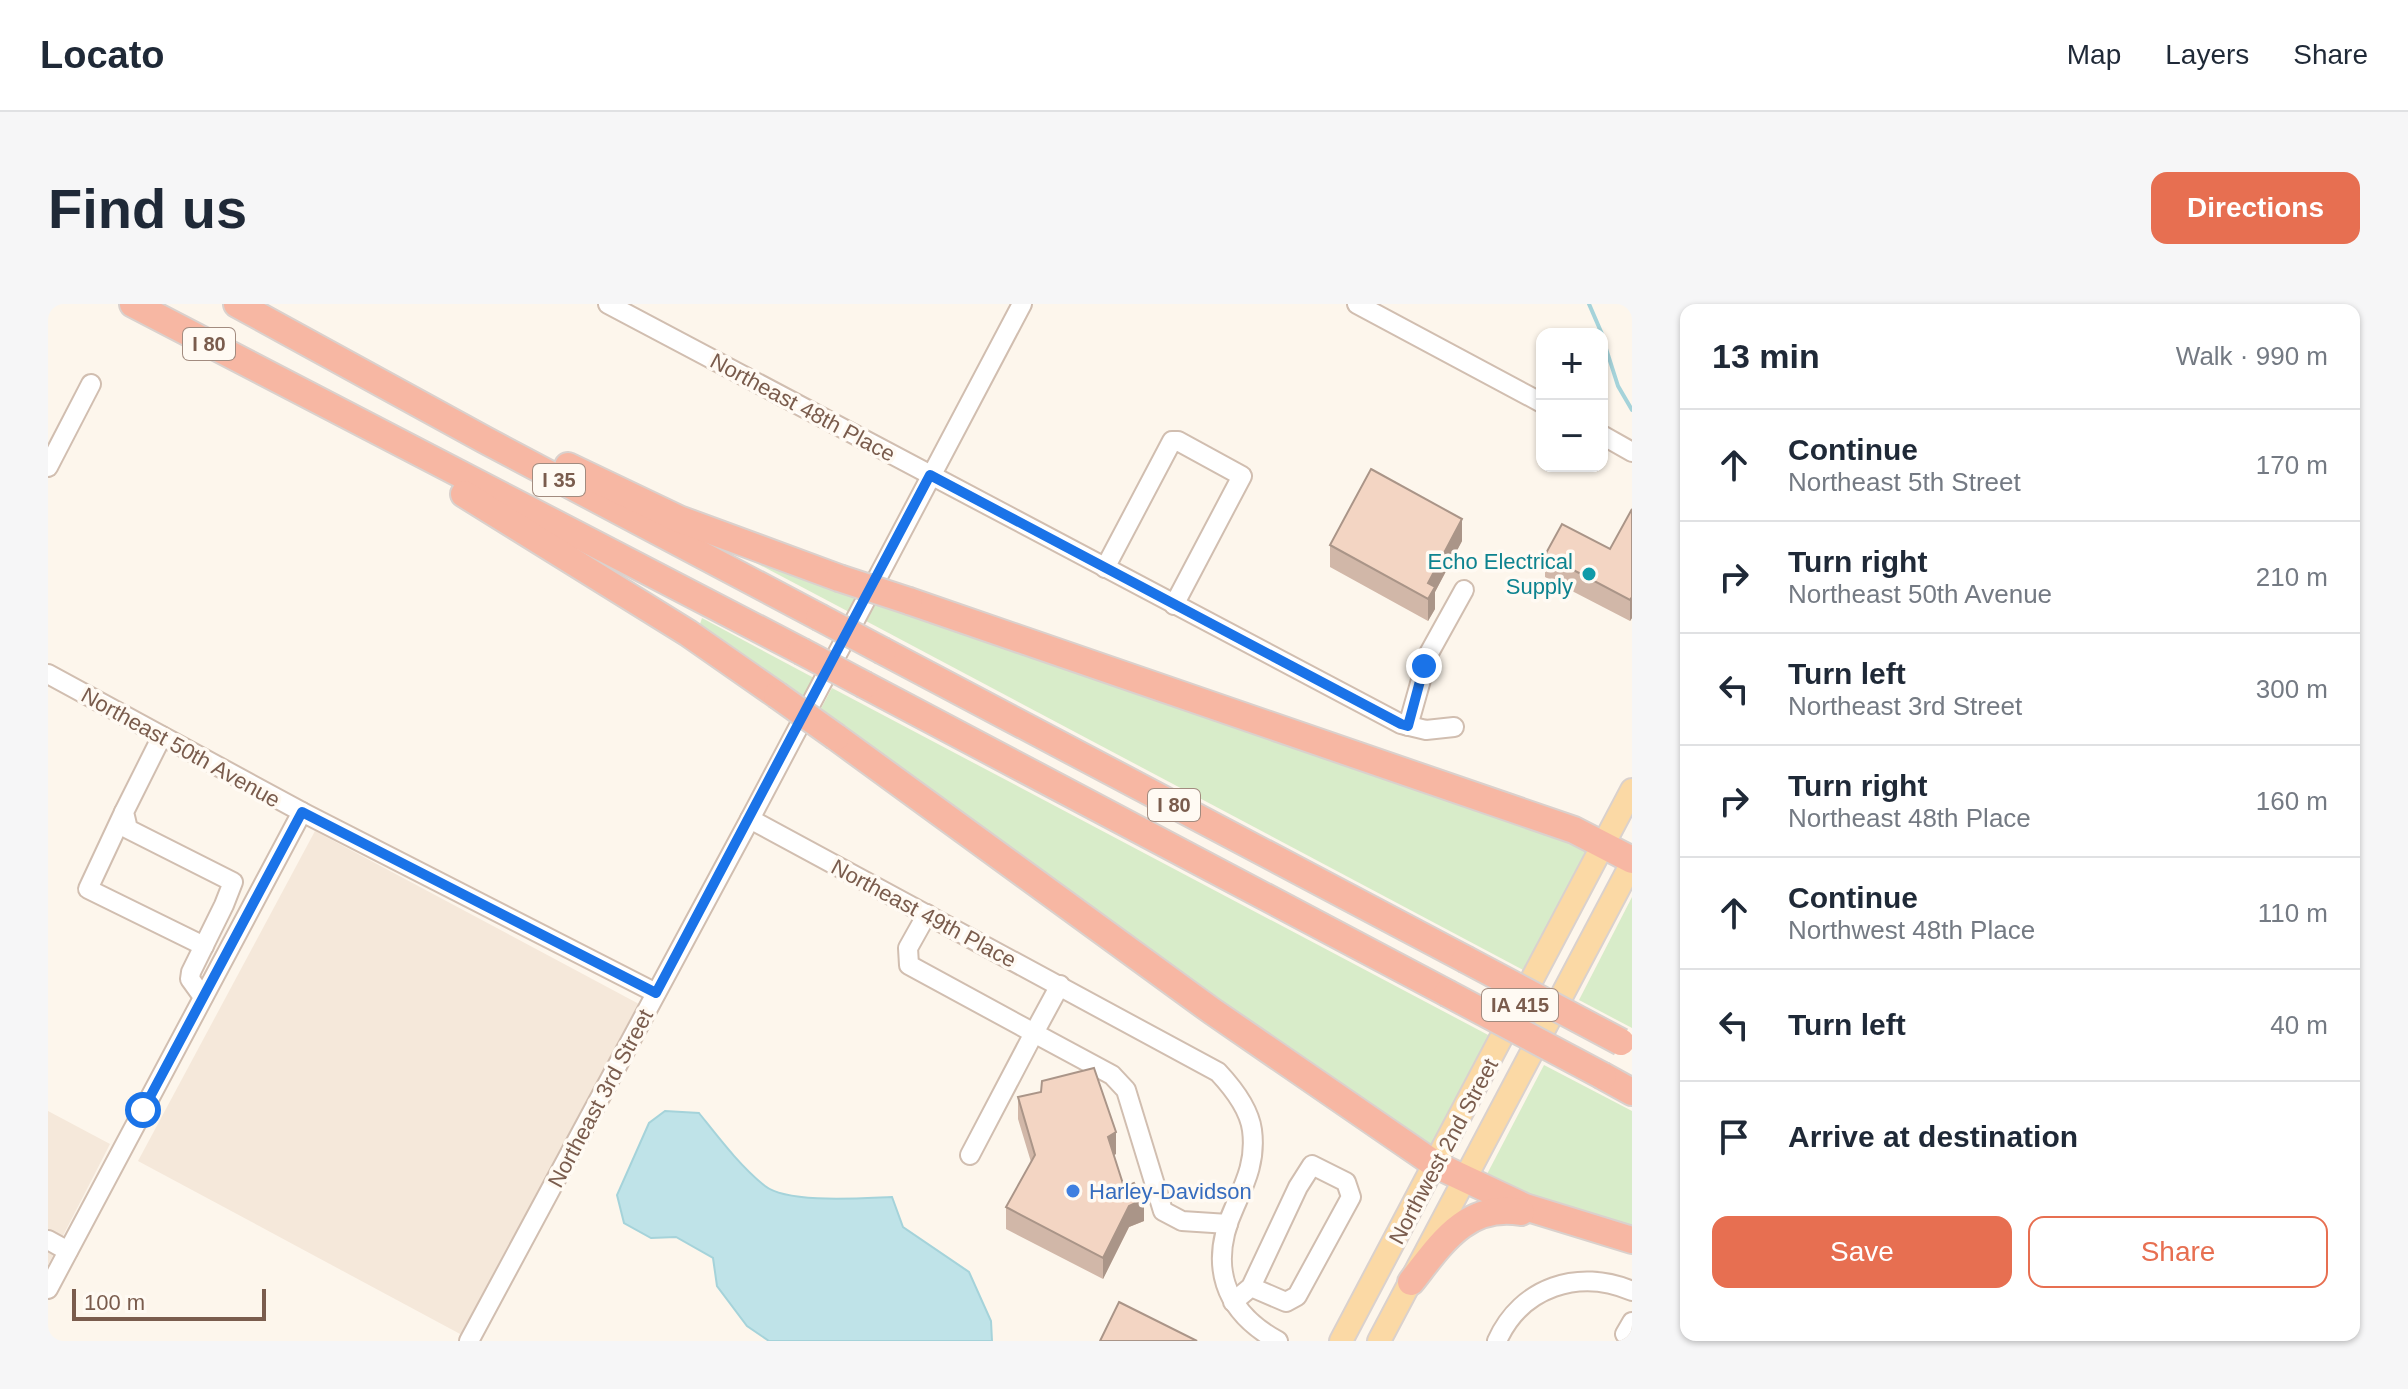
<!DOCTYPE html>
<meta charset="utf-8">
<style>
body{margin:0;font-family:Arial,sans-serif;background:#f6f6f7;color:#1f2937}
.controls{position:absolute;right:24px;top:24px;display:grid;overflow:hidden;border-radius:16px;box-shadow:0 2px 6px #0004}
.controls button{width:72px;height:72px;display:grid;place-items:center;padding:0;border:0;border-bottom:2px solid #e0e1e3;background:#fff;color:#1f2937;font:40px sans-serif}
.scale{position:absolute;left:24px;bottom:20px;width:194px;box-sizing:border-box;padding-left:8px;border:4px solid #7a5c4d;border-top:0;font-size:22px;line-height:28px;white-space:nowrap;color:#7a5c4d;-webkit-text-stroke:6px #fffaf3;paint-order:stroke}
.stop{position:absolute;width:24px;height:24px;margin:-18px;border:6px solid #1a73e8;border-radius:50%;background:#fff}
.stop.end{background:#1a73e8;border-color:#fff;box-shadow:0 2px 8px #0008}
.list{margin:0;padding:0;list-style:none}
h2{display:flex;justify-content:space-between;align-items:center;height:104px;margin:0;padding:0 32px;font-size:34px}
h2 small{font-size:26px;font-weight:400;color:#747a83}
.list li{display:grid;grid-template-columns:52px 1fr auto;gap:24px;align-items:center;box-sizing:border-box;height:112px;padding:0 32px;border-top:2px solid #e0e1e3}
.list b{display:block;font-size:30px;white-space:nowrap}
.list p{margin:0;font-size:26px;white-space:nowrap;color:#747a83}
.list em{font-size:26px;font-style:normal;color:#747a83}
.actions{display:flex;gap:16px;padding:24px 32px}
.actions a{flex:1;padding:18px 0;border:2px solid #e76f51;border-radius:16px;text-align:center;font-size:28px;color:#e76f51}
.actions .main{background:#e76f51;color:#fff}
.icon{flex:none;width:44px;height:44px;fill:none;stroke:currentColor;stroke-width:2;stroke-linecap:round;stroke-linejoin:round}
.map{position:relative;flex:none;width:1584px;height:1037px;overflow:hidden;border-radius:16px}
header{display:flex;align-items:center;gap:48px;box-sizing:border-box;height:112px;padding:0 40px;background:#fff;border-bottom:2px solid #e0e1e3}
header strong{font-size:38px}
nav{display:flex;gap:44px;margin-inline-start:auto;font-size:28px}
.intro{display:flex;align-items:center;justify-content:space-between;box-sizing:border-box;height:192px;padding:0 48px}
h1{margin:0;font-size:56px}
.button{padding:20px 36px;border-radius:16px;background:#e76f51;color:#fff;font-size:28px;font-weight:700}
main{display:flex;gap:48px;padding:0 48px}
aside{flex:1;background:#fff;border-radius:16px;box-shadow:0 2px 6px #0004}
.map>svg:first-child{display:block}
</style>
<header>
<strong>Locato</strong>
<nav><a>Map</a><a>Layers</a><a>Share</a></nav>
</header>
<div class="intro"><h1>Find us</h1><a class="button">Directions</a></div>
<main>
<div class="map">
<svg width="1584" height="1037" viewBox="0 0 1584 1037">
<rect width="100%" height="100%" fill="#fdf6ec"/>
<g fill="#f5e8da">
<polygon points="267,527 591,700 414,1031 90,857"/>
<polygon points="0,807 62,840 0,961"/>
</g>
<g fill="#d8ecc9">
<polygon points="691,250 813,290 803,309"/>
<polygon points="830,296 1532,540 1538,549 1479,668 818,317"/>
<polygon points="654,314 766,374 753,398 650,326"/>
<polygon points="784,384 1444,733 1385,848 1272,766 1153,692 770,410"/>
<polygon points="1584,593 1584,724 1531,696"/>
<polygon points="1496,761 1584,807 1584,928 1478,896 1438,872"/>
</g>
<path fill="#bfe3e8" stroke="#a5d3da" stroke-width="2" d="M617 807 651 809C671 834 692 862 717 882 740 900 815 894 844 893L855 923 921 968 943 1017 944 1037H721L699 1022 669 982 665 954 628 933 603 934 576 919 569 891 601 819Z"/>
<g fill="none" stroke-linecap="round" stroke-linejoin="round">
<g stroke="#a5d3da" stroke-width="4">
<polyline points="1541,0 1554,30"/>
<polyline points="1554,32 1570,82 1584,106"/>
</g>
<g stroke="#d1beb0" stroke-width="22">
<g id="minor">
<polyline points="560,0 1353,420 1378,426 1406,423"/>
<polyline points="1309,0 1494,99"/>
<polyline points="1554,131 1584,148"/>
<polyline points="0,163 43,80"/>
<polyline points="1057,264 1124,137 1130,137 1194,172 1126,301"/>
<polyline points="0,370 254,508 608,689"/>
<polyline points="1360,422 1380,351 1416,286"/>
<polyline points="114,432 76,508 80,525 185,578 176,601 143,668 142,675 155,693"/>
<polyline points="76,508 40,585 156,642"/>
<path d="M702 515 1170 768C1185 784 1201 804 1204 826 1208 856 1198 877 1187 902 1160 960 1175 1007 1230 1037"/>
<polyline points="879,610 860,644 861,661 986,729 922,851"/>
<polyline points="1012,681 986,729 1064,771 1078,786 1115,907 1134,917 1180,920"/>
<polyline points="0,936 20,947"/>
<polyline points="0,985 254,508"/>
<polyline points="1185,998 1203,983 1238,998 1249,992 1303,893 1298,878 1264,861 1250,883 1203,983"/>
<polyline points="1584,1018 1577,1030 1584,1034"/>
<polyline points="421,1037 702,515 974,0"/>
<path d="M1449 1037C1473 983 1531 964 1584 987"/>
</g>
</g>
<g stroke="#dad1cd" stroke-width="26">
<g id="major">
<polyline points="1293,1037 1584,486"/>
<polyline points="1331,1037 1584,559"/>
</g>
</g>
<g stroke="#dad1cd" stroke-width="30">
<g id="highway">
<polyline points="85,0 753,347"/>
<polyline points="189,0 437,136 771,313"/>
<polyline points="520,162 631,215 791,274"/>
<polyline points="416,190 640,329 729,391"/>
<polyline points="861,297 1526,526 1584,556"/>
<polyline points="835,347 1417,655"/>
<polyline points="817,381 1399,689"/>
<polyline points="788,433 1164,707 1388,861 1477,903 1584,936"/>
<polyline points="1555,772 1584,788"/>
<path d="M1363 978C1393 940 1418 899 1473 908"/>
</g>
</g>
<use href="#minor" stroke="#fff" stroke-width="18"/>
<use href="#major" stroke="#fbd9a5" stroke-width="22"/>
<use href="#highway" stroke="#f7b7a3" stroke-width="26"/>
<g stroke="#dad1cd" stroke-width="30" stroke-linecap="butt">
<g id="highway-bridge">
<polyline points="791,274 861,297"/>
<polyline points="771,313 835,347"/>
<polyline points="753,347 817,381"/>
<polyline points="729,391 788,433"/>
<polyline points="1417,655 1573,738"/>
<polyline points="1399,689 1555,772"/>
</g>
</g>
<use href="#highway-bridge" stroke="#f7b7a3" stroke-width="26"/>
</g>
<g fill="#d1b7a8">
<polygon points="1584,205 1584,314 1582,317 1497,273 1497,251 1562,245"/>
<polygon points="1414,237 1387,288 1387,305 1380,317 1282,263 1282,241"/>
<polygon points="970,793 1068,850 1066,851 1076,883 1096,917 1081,923 1055,975 958,925 958,903 983,858 970,815"/>
</g>
<g fill="#aa9588">
<polygon points="1414,215 1414,237 1387,288 1387,305 1380,317 1380,279"/>
<polygon points="1584,293 1584,314 1582,317 1582,296"/>
<polygon points="1068,828 1068,850 1060,854 1060,833"/>
<polygon points="1096,895 1096,917 1081,923 1055,975 1055,954 1081,902"/>
</g>
<g fill="#f3d5c3" stroke="#aa9588" stroke-width="2">
<polygon points="1323,165 1414,215 1380,279 1387,283 1380,295 1282,241"/>
<polygon points="1584,205 1584,293 1582,296 1497,251 1514,220 1562,245"/>
<polygon points="1046,764 1068,828 1060,833 1076,883 1086,879 1096,895 1081,902 1055,954 958,903 987,851 970,793 993,788 994,777"/>
<polygon points="1071,998 1149,1037 1052,1037"/>
</g>
<g fill="none" stroke-linecap="round" stroke-linejoin="round">
<polyline stroke="#1a73e8" stroke-width="10" points="95,806 254,508 608,689 882,171 1353,420 1360,422 1376,362"/>
</g>
<circle fill="#0f9aa8" stroke="#fffaf3" stroke-width="3" cx="1541" cy="270" r="8"/>
<circle fill="#3f7fe0" stroke="#fffaf3" stroke-width="3" cx="1025" cy="887" r="8"/>
<g text-anchor="middle" stroke-width="7" stroke-linejoin="round" paint-order="stroke">
<g fill="#fffaf3" stroke="#a28b7f" stroke-width="2">
<rect x="135" y="24" width="52" height="32" rx="6"/>
<rect x="485" y="160" width="52" height="32" rx="6"/>
<rect x="1100" y="485" width="52" height="32" rx="6"/>
<rect x="1434" y="685" width="76" height="32" rx="6"/>
</g>
<g font-size="20" font-weight="bold" fill="#7a5c4d">
<text x="161" y="47">I 80</text>
<text x="511" y="183">I 35</text>
<text x="1126" y="508">I 80</text>
<text x="1472" y="708">IA 415</text>
</g>
<g font-size="22" fill="#7a5c4d" stroke="#fffaf3">
<text transform="translate(755 103) rotate(28)" y="8">Northeast 48th Place</text>
<text transform="translate(133 443) rotate(29)" y="8">Northeast 50th Avenue</text>
<text transform="translate(876 609) rotate(28)" y="8">Northeast 49th Place</text>
<text transform="translate(552 794) rotate(-62)" y="8">Northeast 3rd Street</text>
<text transform="translate(1395 847) rotate(-62)" y="8">Northwest 2nd Street</text>
</g>
<g font-size="22" fill="#0d838f" stroke="#fffaf3" text-anchor="end">
<text x="1525" y="265">Echo Electrical<tspan x="1525" dy="25">Supply</tspan></text>
</g>
<g font-size="22" fill="#366cbe" stroke="#fffaf3" text-anchor="start">
<text x="1041" y="895">Harley-Davidson</text>
</g>
</g>
</svg>
<div class="controls">
<button>+</button>
<button>−</button>
</div>
<div class="scale">100 m</div>
<div class="stop" style="left:95px;top:806px"></div>
<div class="stop end" style="left:1376px;top:362px"></div>
</div>
<aside>
<h2>13 min<small>Walk · 990 m</small></h2>
<ul class="list">
<li><svg class="icon" aria-label="ahead" viewBox="0 0 24 24"><path d="M12 20V5M6 11l6-6 6 6"/></svg><div><b>Continue</b><p>Northeast 5th Street</p></div><em>170 m</em></li>
<li><svg class="icon" aria-label="right" viewBox="0 0 24 24"><path d="M7 20v-9h11M14 6l5 5-5 5"/></svg><div><b>Turn right</b><p>Northeast 50th Avenue</p></div><em>210 m</em></li>
<li><svg class="icon" aria-label="left" viewBox="0 0 24 24"><path d="M17 20v-9H6M10 6l-5 5 5 5"/></svg><div><b>Turn left</b><p>Northeast 3rd Street</p></div><em>300 m</em></li>
<li><svg class="icon" aria-label="right" viewBox="0 0 24 24"><path d="M7 20v-9h11M14 6l5 5-5 5"/></svg><div><b>Turn right</b><p>Northeast 48th Place</p></div><em>160 m</em></li>
<li><svg class="icon" aria-label="ahead" viewBox="0 0 24 24"><path d="M12 20V5M6 11l6-6 6 6"/></svg><div><b>Continue</b><p>Northwest 48th Place</p></div><em>110 m</em></li>
<li><svg class="icon" aria-label="left" viewBox="0 0 24 24"><path d="M17 20v-9H6M10 6l-5 5 5 5"/></svg><div><b>Turn left</b></div><em>40 m</em></li>
<li><svg class="icon" aria-label="arrive" viewBox="0 0 24 24"><path d="M6 21V4h12l-3 4 3 4H6"/></svg><div><b>Arrive at destination</b></div></li>
</ul>
<div class="actions"><a class="main">Save</a><a>Share</a></div>
</aside>
</main>
